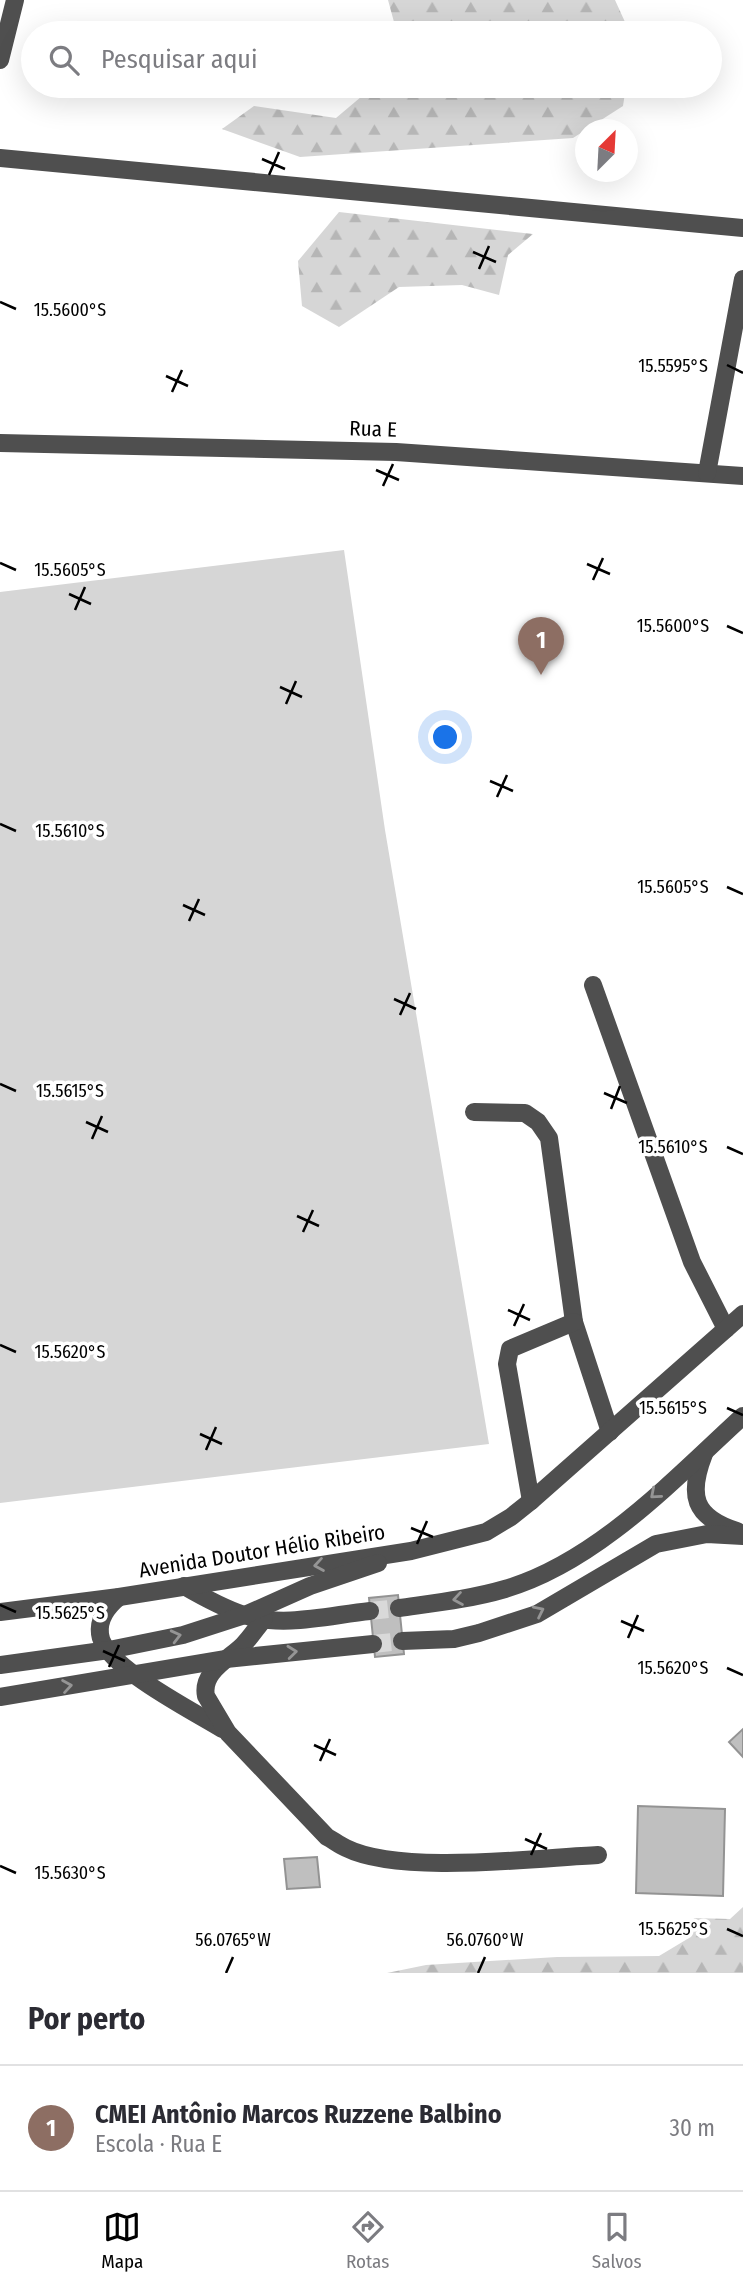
<!DOCTYPE html>
<html lang="pt">
<meta charset="utf-8">
<style>
body{margin:0;font-family:"Fira Sans Condensed",sans-serif;background:#f2f2f3;color:#2b2b33}
.compass{position:absolute;left:575px;top:119px;width:63px;height:63px;border-radius:50%;background:#fff;box-shadow:0 7px 28px #0002;rotate:24deg}
.you{position:absolute;left:446px;top:738px;width:24px;height:24px;margin:-18px;border:5px solid #fff;border-radius:50%;background:#1a73e8;box-shadow:0 0 0 10px #1a73e833}
.badge{display:grid;place-items:center;width:46px;height:46px;border-radius:50%;background:#000;color:#fff;font-size:23px;font-weight:700}
.pin{position:absolute;translate:-50% -58px;filter:drop-shadow(0 2px 4px #0008)}
.pin::after{content:'';position:absolute;top:37px;width:24px;height:21px;background:inherit;clip-path:polygon(0 0,100% 0,50% 100%)}
.list{margin:0;padding:0;list-style:none}
h2{display:flex;justify-content:space-between;align-items:center;height:91px;margin:0;padding:0 28px;font-size:30px}
h2 small{font-size:23px;font-weight:400;color:#7c7c81}
.list li{display:grid;grid-template-columns:46px 1fr auto;gap:21px;align-items:center;box-sizing:border-box;height:126px;padding:0 28px;border-top:2px solid #e1e1e2}
.list b{display:block;font-size:26px;white-space:nowrap}
.list p{margin:0;font-size:23px;white-space:nowrap;color:#7c7c81}
.list em{font-size:23px;font-style:normal;color:#7c7c81}
.icon{flex:none;width:38px;height:38px;fill:none;stroke:currentColor;stroke-width:2;stroke-linecap:round;stroke-linejoin:round}
.map{position:relative;flex:none;width:743px;height:1973px;overflow:hidden}
.search{position:absolute;background:#fff;box-shadow:0 7px 28px #0002;left:21px;right:21px;top:21px;height:77px;display:flex;align-items:center;gap:18px;box-sizing:border-box;padding:0 24px;border-radius:38px;color:#7c7c81;font-size:26px}
.sheet{height:217px;background:#fff}
nav{display:flex;justify-content:space-around;align-items:center;box-sizing:border-box;height:98px;border-top:2px solid #e1e1e2;background:#fff;font-size:19px;color:#7c7c81}
nav a{display:grid;justify-items:center;gap:4px}
nav .on{color:#000}
.map>svg:first-child{display:block}
</style>
<div class="map">
<svg width="743" height="1973" viewBox="0 0 743 1973">
<defs>
<pattern id="forest-firs" width="22" height="20" patternUnits="userSpaceOnUse" patternTransform="scale(1.75)"><rect width="22" height="20" fill="#d6d6d6"/><path d="M5 1l3.5 6h-7zM16 11l3.5 6h-7z" fill="#b6b6b6"/></pattern>
</defs>
<rect width="100%" height="100%" fill="#fff"/>
<polygon fill="#d6d6d6" points="344,550 385,830 489,1444 0,1503 0,592"/>
<g fill="url(#forest-firs)">
<polygon points="388,0 615,0 630,33 392,33 394,22"/>
<polygon points="374,86 626,86 623,106 573,138 300,157 222,129 254,106 336,118"/>
<polygon points="339,212 533,234 508,255 499,295 462,285 399,287 339,327 302,306 298,261"/>
<polygon points="743,1907 743,1973 387,1973 426,1965 557,1957 659,1956 689,1938 694,1918 730,1919"/>
</g>
<g fill="#bfbfbf" stroke="#939393" stroke-width="2">
<polygon points="398,1595 404,1654 375,1657 369,1598"/>
<polygon points="743,1729 743,1757 729,1742"/>
<polygon points="638,1806 725,1809 723,1896 636,1893"/>
<polygon points="317,1857 320,1887 287,1889 284,1859"/>
</g>
<g fill="none" stroke-linecap="round" stroke-linejoin="round">
<g stroke="#d9d9d9" stroke-width="18" stroke-dasharray="18 9" stroke-linecap="butt">
<polyline points="370,1611 399,1608"/>
<polyline points="373,1644 402,1641"/>
</g>
<g stroke="#4f4f4f" stroke-width="18">
<polyline points="0,60 15,0"/>
<polyline points="0,158 743,228"/>
<polyline points="0,443 396,452 743,476"/>
<polyline points="707,473 743,279"/>
<polyline points="593,985 692,1262 726,1329"/>
<polyline points="474,1112 525,1113 538,1122 549,1138 574,1322 610,1432"/>
<path d="M704 1454C688 1495 693 1517 737 1531"/>
<polyline points="531,1501 507,1364 510,1349 574,1322"/>
<path d="M184 1586C203 1597 223 1608 244 1615 283 1628 330 1615 370 1611"/>
<path d="M119 1597C108 1606 98 1618 100 1634 103 1666 195 1712 222 1729"/>
<path d="M399 1608C434 1603 471 1599 505 1589 597 1562 674 1479 743 1416"/>
<polyline points="0,1612 119,1597 411,1551 486,1532 511,1517 531,1501 743,1314"/>
<path d="M264 1619C257 1627 251 1637 243 1645 229 1659 201 1672 206 1696L228 1733 327 1837C333 1840 339 1845 346 1848 400 1875 535 1858 598 1855"/>
<polyline points="402,1641 454,1639 479,1633 537,1614 656,1544 707,1534 743,1536"/>
<polyline points="0,1665 109,1650 183,1635 245,1615 310,1586 378,1563"/>
<polyline points="0,1697 226,1659 373,1644"/>
</g>
</g>
<defs><path id="oneway-chevron" d="M-2-3.5L2.5 0L-2 3.5" fill="none" stroke-width="1.6" stroke-linecap="round" stroke-linejoin="round" transform="scale(1.75)"/></defs>
<g stroke="#959595">
<use href="#oneway-chevron" transform="translate(655 1494) rotate(139)"/>
<use href="#oneway-chevron" transform="translate(319 1565) rotate(171)"/>
<use href="#oneway-chevron" transform="translate(458 1599) rotate(171)"/>
<use href="#oneway-chevron" transform="translate(539 1611) rotate(-26)"/>
<use href="#oneway-chevron" transform="translate(176 1636) rotate(-14)"/>
<use href="#oneway-chevron" transform="translate(292 1652) rotate(-6)"/>
<use href="#oneway-chevron" transform="translate(67 1686) rotate(-9)"/>
</g>
<path fill="none" stroke="#000" stroke-width="2.5" d="M262 159 285 169M269 175 279 152M473 252 496 262M479 269 489 246M0 302 16 309M727 365 743 373M166 376 188 386M172 392 182 370M376 470 399 480M383 486 393 464M0 563 16 570M587 564 610 574M593 580 603 558M69 594 91 604M75 610 85 587M727 626 743 633M280 687 302 697M286 704 296 681M490 781 513 791M497 797 507 775M0 824 16 831M727 887 743 894M183 905 205 915M189 921 199 899M394 999 416 1009M400 1015 410 993M0 1084 16 1091M604 1093 627 1103M611 1109 620 1086M86 1122 108 1132M92 1139 102 1116M727 1147 743 1154M297 1216 319 1226M303 1232 313 1210M508 1310 530 1320M514 1326 524 1304M0 1345 16 1352M727 1408 743 1415M200 1434 222 1444M206 1450 216 1427M411 1528 433 1537M417 1544 427 1521M0 1605 16 1612M621 1621 644 1631M628 1638 638 1615M103 1651 125 1661M109 1667 119 1645M727 1668 743 1675M314 1745 336 1755M320 1761 330 1739M525 1839 547 1849M531 1855 541 1833M0 1866 16 1873M727 1929 743 1936M226 1973 233 1957M478 1973 485 1957"/>
<g text-anchor="middle" stroke-width="7" stroke-linejoin="round" paint-order="stroke">
<g font-size="21" fill="#000" stroke="#fff">
<text transform="translate(373 429) rotate(2)" y="7">Rua E</text>
<text transform="translate(262 1551) rotate(-9)" y="7">Avenida Doutor Hélio Ribeiro</text>
</g>
</g>
<g font-size="18" text-anchor="middle" fill="#000" stroke="#fff" stroke-width="7" stroke-linejoin="round" paint-order="stroke">
<text x="70" y="316">15.5600°S</text>
<text x="673" y="372">15.5595°S</text>
<text x="70" y="576">15.5605°S</text>
<text x="673" y="632">15.5600°S</text>
<text x="70" y="837">15.5610°S</text>
<text x="673" y="893">15.5605°S</text>
<text x="70" y="1097">15.5615°S</text>
<text x="673" y="1153">15.5610°S</text>
<text x="70" y="1358">15.5620°S</text>
<text x="673" y="1414">15.5615°S</text>
<text x="70" y="1619">15.5625°S</text>
<text x="673" y="1674">15.5620°S</text>
<text x="70" y="1879">15.5630°S</text>
<text x="673" y="1935">15.5625°S</text>
<text x="233" y="1946">56.0765°W</text>
<text x="485" y="1946">56.0760°W</text>
</g>
</svg>
<svg class="compass" viewBox="-18 -18 36 36"><path d="M0-13l5 13h-10z" fill="#e53935"/><path d="M0 13l5-13h-10z" fill="#7c7c81"/></svg>
<div class="you"></div>
<div class="pin badge" style="left:541px;top:675px;background:#8d6e63">1</div>
<div class="search"><svg class="icon" aria-label="search" viewBox="0 0 24 24"><circle cx="10" cy="10" r="6"/><path d="M15 15l6 6"/></svg>Pesquisar aqui</div>
</div>
<section class="sheet">
<h2>Por perto<small></small></h2>
<ul class="list">
<li><span class="badge" style="background:#8d6e63">1</span><div><b>CMEI Antônio Marcos Ruzzene Balbino</b><p>Escola · Rua E</p></div><em>30 m</em></li>
</ul>
</section>
<nav>
<a class="on"><svg class="icon" aria-label="map" viewBox="0 0 24 24"><path d="M3 6l6-2 6 2 6-2v14l-6 2-6-2-6 2zM9 4v14M15 6v14"/></svg>Mapa</a>
<a><svg class="icon" aria-label="directions" viewBox="0 0 24 24"><path d="M12 3l9 9-9 9-9-9zM9 14v-3h6M13 9l2 2-2 2"/></svg>Rotas</a>
<a><svg class="icon" aria-label="saved" viewBox="0 0 24 24"><path d="M7 4h10v16l-5-4-5 4z"/></svg>Salvos</a>
</nav>
